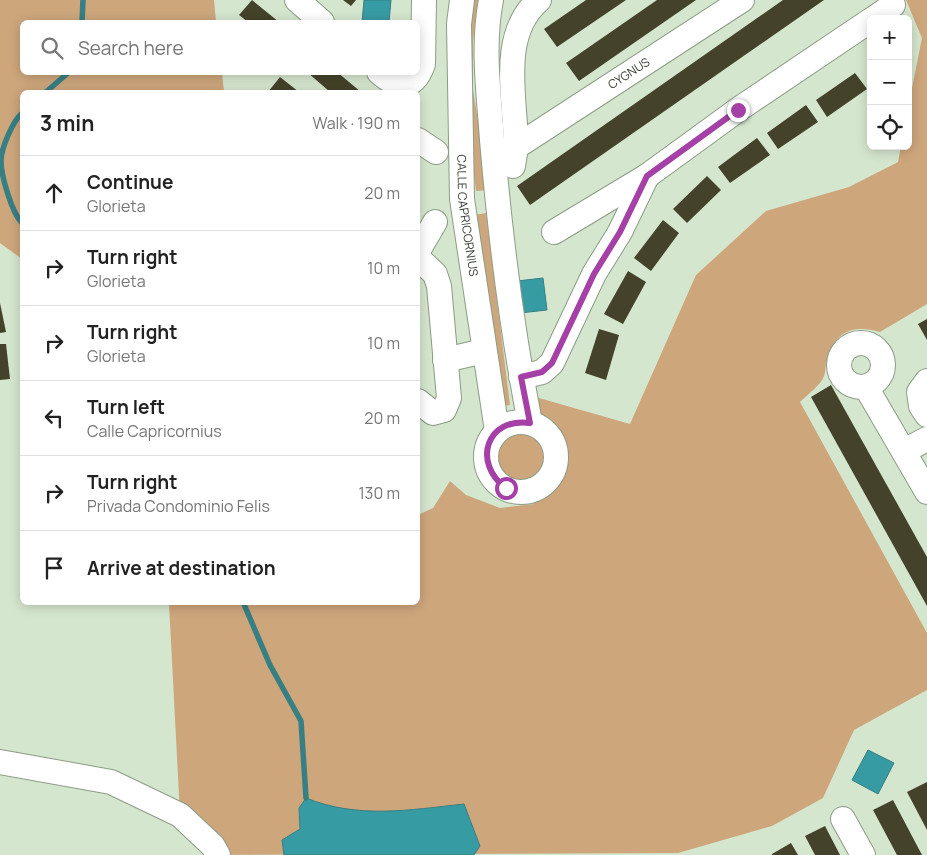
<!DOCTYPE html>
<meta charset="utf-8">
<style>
body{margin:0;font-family:Manrope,sans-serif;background:#f2f2f2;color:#222}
.controls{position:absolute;right:15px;top:15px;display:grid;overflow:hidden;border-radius:8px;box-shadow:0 2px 12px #0003}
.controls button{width:45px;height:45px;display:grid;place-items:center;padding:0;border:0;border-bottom:1px solid #e0e0e0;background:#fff;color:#222;font:25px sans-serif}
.stop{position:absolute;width:15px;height:15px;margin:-11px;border:4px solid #a540a6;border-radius:50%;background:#fff}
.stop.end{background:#a540a6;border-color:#fff;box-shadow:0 1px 5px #0008}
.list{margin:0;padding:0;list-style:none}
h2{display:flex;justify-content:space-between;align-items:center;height:65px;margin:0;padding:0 20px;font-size:21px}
h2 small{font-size:16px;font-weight:400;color:#767676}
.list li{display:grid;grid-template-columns:32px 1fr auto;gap:15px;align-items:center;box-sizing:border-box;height:75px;padding:0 20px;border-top:1px solid #e0e0e0}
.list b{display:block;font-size:19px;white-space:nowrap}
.list p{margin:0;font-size:16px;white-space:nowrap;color:#767676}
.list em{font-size:16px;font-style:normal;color:#767676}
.icon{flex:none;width:28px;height:28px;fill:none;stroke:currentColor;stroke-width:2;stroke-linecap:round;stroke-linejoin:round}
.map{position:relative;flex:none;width:927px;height:855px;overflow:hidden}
.search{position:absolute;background:#fff;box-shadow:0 2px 12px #0003;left:20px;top:20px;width:400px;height:55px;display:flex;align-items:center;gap:12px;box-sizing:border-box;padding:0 18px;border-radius:8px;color:#767676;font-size:19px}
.panel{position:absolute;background:#fff;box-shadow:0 2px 12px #0003;left:20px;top:90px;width:400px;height:515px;border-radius:8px}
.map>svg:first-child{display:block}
</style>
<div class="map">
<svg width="927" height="855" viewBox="0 0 927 855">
<rect width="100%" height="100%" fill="#d5e6ce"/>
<g fill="#cda67c">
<polygon points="0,0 214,0 216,22 22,22 22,72 222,73 224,92 22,92 22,259 0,243"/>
<polygon points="467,0 478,0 473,41 473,90 489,190 476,191 466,106"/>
<path d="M906 0H927V304L880 332C853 324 834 331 827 361 825 365 826 372 824 376 821 385 807 395 800 402L927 633V690L854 730 823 798 772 826 678 853 213 855 180 815 169 603 418 602V515L433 508 450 481 466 495 500 508 533 504 552 472 553 443 530 423 525 394 630 424 696 275 766 211 849 187 898 162 901 146H908V108L922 38Z"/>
<polygon points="486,213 510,405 498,407 475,215"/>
<circle cx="520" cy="456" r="24"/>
</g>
<g fill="#379ba4" stroke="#377f83">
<polygon points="364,0 391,0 389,22 362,22"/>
<polygon points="543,278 547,310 520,313 517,281"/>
<polygon points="868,750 894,763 878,794 852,780"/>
<path d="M306 798C358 819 409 810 464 804L480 846 474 855H284L282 840 300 829 299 808Z"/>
</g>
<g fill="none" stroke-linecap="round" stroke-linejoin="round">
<g stroke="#377f83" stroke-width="5.5">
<polyline points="82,22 83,0"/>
<polyline points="46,92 69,72"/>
<path d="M22 113C13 121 1 148 1 161 1 176 12 213 22 223"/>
<polyline points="243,602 270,665 301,721 306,798"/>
</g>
</g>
<g fill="#44422a">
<polygon points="252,0 279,22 248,22 239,15"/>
<polygon points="343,0 356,0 351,6"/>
<polygon points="586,0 626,0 557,47 544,29"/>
<polygon points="657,0 696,0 579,81 566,63"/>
<polygon points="783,0 824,0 530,205 517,186"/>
<polygon points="307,72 337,72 361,92 330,92"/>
<polygon points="855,73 867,89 827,117 816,100"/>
<polygon points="280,77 299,92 268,92"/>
<polygon points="806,105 818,122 778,149 767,133"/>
<polygon points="757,138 770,155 730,183 718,167"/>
<polygon points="707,176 721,190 687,223 673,209"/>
<polygon points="663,220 679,233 651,271 634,258"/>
<polygon points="628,271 646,282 623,324 604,314"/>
<polygon points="0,303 6,332 0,333"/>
<polygon points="927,319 927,340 918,324"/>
<polygon points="599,329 619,335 606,380 585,373"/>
<polygon points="0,344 6,344 10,379 0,380"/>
<polygon points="831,385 927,557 927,606 811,397"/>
<polygon points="927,782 927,830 907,792"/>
<polygon points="893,800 922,855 897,855 873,810"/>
<polygon points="825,826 840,855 815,855 805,836"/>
<polygon points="791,843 798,855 772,855 772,854"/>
</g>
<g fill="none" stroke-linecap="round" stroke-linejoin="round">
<g stroke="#8c9c86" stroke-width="26">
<g id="minor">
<polyline points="297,0 322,22"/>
<path id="s1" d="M462 0 459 24 462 199 497 431"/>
<path d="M491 0C482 46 489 95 492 140 500 235 512 330 530 423"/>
<polyline points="873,19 893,5"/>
<path d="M379 72C398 89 414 90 423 64L424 0"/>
<polyline points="418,140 436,152"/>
<path d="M516 147C516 100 498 35 539 0"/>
<path id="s2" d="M513 166 516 147 742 0"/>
<polyline points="554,232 647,176 739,109 871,20"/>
<polyline points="418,251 435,222"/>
<polyline points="418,258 435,274 439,286 449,398 444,410 433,413 418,401"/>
<circle cx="861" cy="365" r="22"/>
<polyline points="445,360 484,351"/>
<polyline points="521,377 542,372 552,363 594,274 620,232 647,176"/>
<polyline points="927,381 919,392 921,406 927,415"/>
<polyline points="866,387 927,492"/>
<circle cx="521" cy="457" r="35"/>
<polyline points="904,451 927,439"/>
<polyline points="0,762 111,782 180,815 213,846 218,855"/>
<polyline points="843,819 863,855"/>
</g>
</g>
<use href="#minor" stroke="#fff" stroke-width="24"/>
</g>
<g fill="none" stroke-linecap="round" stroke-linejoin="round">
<path stroke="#a540a6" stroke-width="6" d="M506 488C472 463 486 417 530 423L521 377 542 372 552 363 594 274 620 232 647 176 738 110"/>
</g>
<g text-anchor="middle" stroke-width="5" stroke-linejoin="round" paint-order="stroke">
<g font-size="12" fill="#383e35" stroke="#d5e6ce">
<text dy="4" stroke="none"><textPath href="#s2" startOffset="154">CYGNUS</textPath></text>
<text dy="4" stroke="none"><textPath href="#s1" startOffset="216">CALLE CAPRICORNIUS</textPath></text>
</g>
</g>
</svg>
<div class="controls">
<button>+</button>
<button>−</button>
<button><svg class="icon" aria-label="locate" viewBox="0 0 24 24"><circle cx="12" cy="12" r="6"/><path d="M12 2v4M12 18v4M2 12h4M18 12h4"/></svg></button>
</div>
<div class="stop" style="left:506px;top:488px"></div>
<div class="stop end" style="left:738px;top:110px"></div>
<div class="search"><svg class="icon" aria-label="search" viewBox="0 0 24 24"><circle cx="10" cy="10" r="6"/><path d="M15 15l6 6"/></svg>Search here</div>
<section class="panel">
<h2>3 min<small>Walk · 190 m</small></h2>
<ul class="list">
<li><svg class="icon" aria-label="ahead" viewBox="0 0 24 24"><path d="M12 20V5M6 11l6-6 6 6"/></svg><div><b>Continue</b><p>Glorieta</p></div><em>20 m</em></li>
<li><svg class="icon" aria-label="right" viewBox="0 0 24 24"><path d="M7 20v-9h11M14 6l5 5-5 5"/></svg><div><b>Turn right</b><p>Glorieta</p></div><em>10 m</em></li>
<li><svg class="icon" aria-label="right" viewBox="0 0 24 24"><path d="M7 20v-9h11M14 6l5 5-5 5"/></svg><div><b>Turn right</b><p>Glorieta</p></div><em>10 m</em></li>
<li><svg class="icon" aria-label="left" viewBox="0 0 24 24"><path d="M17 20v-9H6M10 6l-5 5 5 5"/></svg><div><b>Turn left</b><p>Calle Capricornius</p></div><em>20 m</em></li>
<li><svg class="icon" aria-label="right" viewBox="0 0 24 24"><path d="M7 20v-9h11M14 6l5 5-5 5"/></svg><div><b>Turn right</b><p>Privada Condominio Felis</p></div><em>130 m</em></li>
<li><svg class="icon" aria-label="arrive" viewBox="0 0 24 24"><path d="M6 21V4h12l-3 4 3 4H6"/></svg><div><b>Arrive at destination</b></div></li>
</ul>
</section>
</div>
